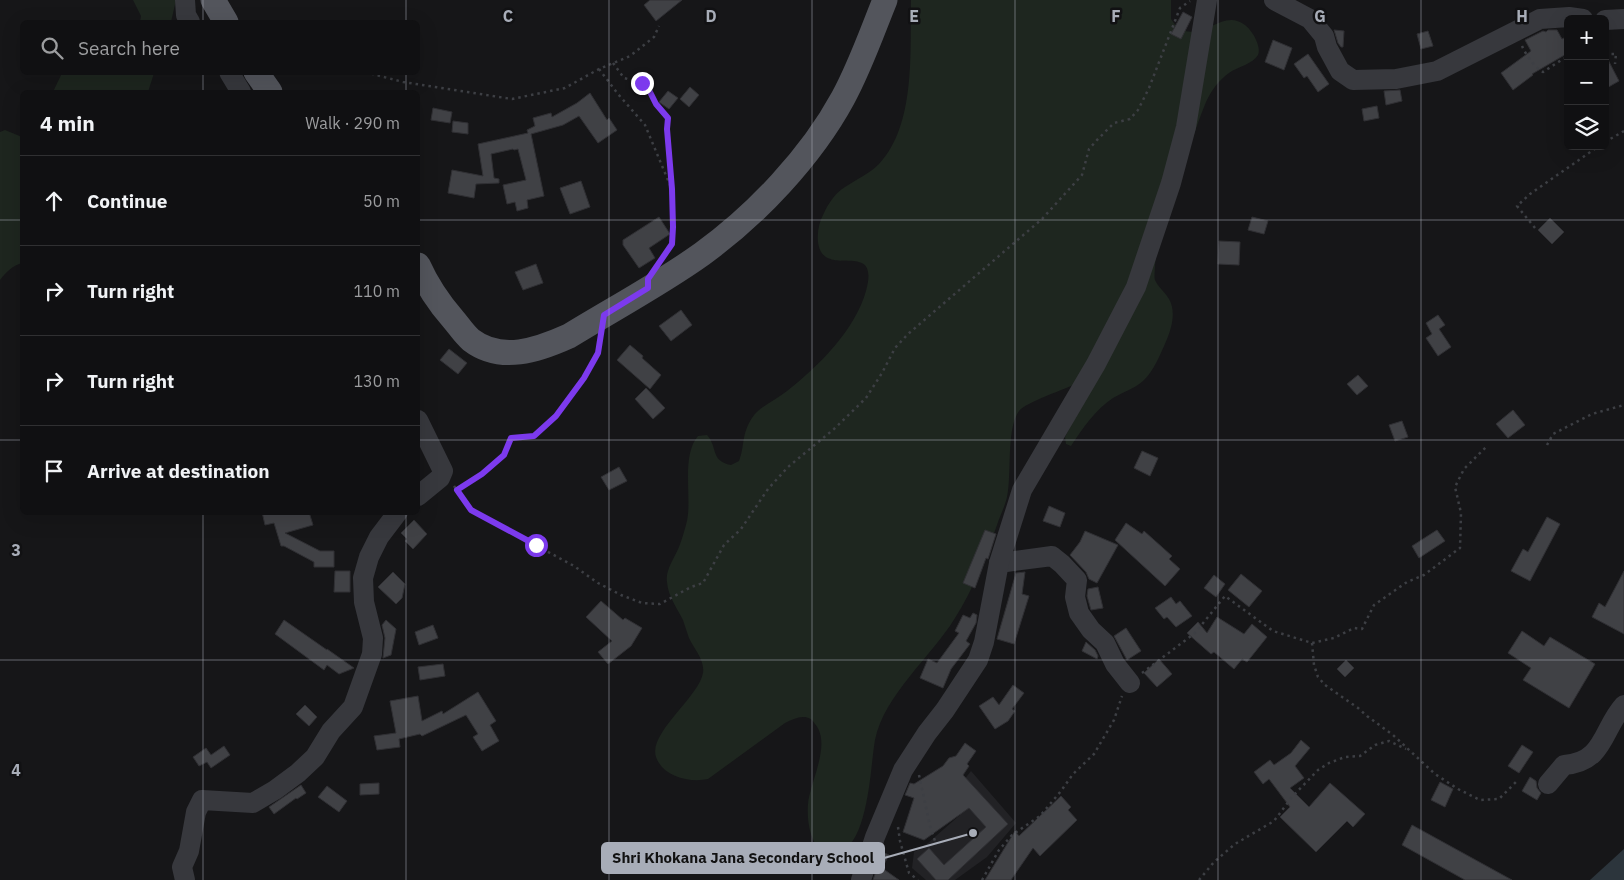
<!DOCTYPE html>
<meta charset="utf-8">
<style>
body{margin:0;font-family:"IBM Plex Sans",sans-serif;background:#19191b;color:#f1f3f6}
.controls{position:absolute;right:15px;top:15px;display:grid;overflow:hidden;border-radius:8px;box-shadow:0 5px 20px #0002}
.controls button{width:45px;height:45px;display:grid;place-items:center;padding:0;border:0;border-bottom:1px solid #303032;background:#101012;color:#f1f3f6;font:25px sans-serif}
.stop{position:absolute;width:15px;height:15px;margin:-11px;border:4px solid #7c3aed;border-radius:50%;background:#fff}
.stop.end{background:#7c3aed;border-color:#fff;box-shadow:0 1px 5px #0008}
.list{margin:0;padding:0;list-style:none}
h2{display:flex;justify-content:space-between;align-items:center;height:65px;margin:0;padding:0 20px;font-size:21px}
h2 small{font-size:16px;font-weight:400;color:#9c9d9f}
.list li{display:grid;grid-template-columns:32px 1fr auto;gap:15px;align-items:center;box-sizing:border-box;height:90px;padding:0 20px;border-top:1px solid #303032}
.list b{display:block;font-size:19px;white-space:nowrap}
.list em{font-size:16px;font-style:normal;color:#9c9d9f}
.icon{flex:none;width:28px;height:28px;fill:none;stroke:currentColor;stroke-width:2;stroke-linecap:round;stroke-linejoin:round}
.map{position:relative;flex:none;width:1624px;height:880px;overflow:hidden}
.search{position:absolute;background:#101012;box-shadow:0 5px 20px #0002;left:20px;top:20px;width:400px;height:55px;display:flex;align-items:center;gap:12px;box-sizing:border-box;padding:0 18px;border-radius:8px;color:#9c9d9f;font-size:19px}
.panel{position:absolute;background:#101012;box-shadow:0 5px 20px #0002;left:20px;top:90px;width:400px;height:425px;border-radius:8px}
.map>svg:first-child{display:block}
</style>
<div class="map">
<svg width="1624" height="880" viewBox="0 0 1624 880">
<rect width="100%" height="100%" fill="#161618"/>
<polygon fill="#222225" points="971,771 1016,823 987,857 955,880 926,880 912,868 914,852 928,843 960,815 958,808 964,780"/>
<g fill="#1e261f">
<polygon points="133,0 176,0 171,22 140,22 141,16"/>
<path d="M911 0H1171V19L1178 29C1207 41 1222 8 1245 25 1250 29 1254 35 1256 40 1258 44 1260 51 1258 55 1253 64 1237 67 1229 73 1219 80 1211 91 1206 102 1193 133 1185 165 1175 196 1168 217 1157 243 1155 265 1155 269 1154 277 1155 280 1158 287 1165 292 1169 299 1176 311 1172 327 1167 339 1161 353 1154 371 1143 381 1134 389 1123 392 1113 398 1095 410 1083 428 1071 446L1066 444 1065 437 1084 400 1080 382C1066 389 1026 402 1019 411 1006 428 1012 475 1007 497 1005 506 1000 516 997 525 986 556 973 590 955 618 932 656 884 695 875 740 870 768 869 844 837 854 829 857 821 853 817 847 809 834 807 819 808 804 810 782 832 743 815 724 812 719 809 717 803 717 797 717 791 720 785 723L708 779C690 783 663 777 656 757 648 733 699 697 703 673 705 660 694 649 689 638 687 632 685 626 683 620 677 608 668 596 667 582 665 570 675 557 679 547 682 539 685 529 687 521 692 496 681 456 698 436L707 435C718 447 710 461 731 465L739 461C745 446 741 435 752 418 760 406 776 400 787 391 819 366 855 330 866 291 881 236 823 282 818 242 817 232 819 222 824 213 828 204 836 192 845 187 857 179 869 174 879 164 916 125 910 50 911 0Z"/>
<polygon points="62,73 62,72 154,73 148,92 53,92"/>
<path d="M5 130 22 137V263C12 266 6 272 0 280V132Z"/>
</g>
<polygon fill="#2c353c" points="1624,849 1624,880 1590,880"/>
<g fill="#404145" stroke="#303034">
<polygon points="650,0 682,0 656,21 644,5"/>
<polygon points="1183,12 1192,17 1181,39 1171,34"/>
<polygon points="1334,30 1344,31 1343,47 1341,47 1338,43"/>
<polygon points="1548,30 1557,30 1562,39 1568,36 1568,53 1532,74 1533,75 1513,90 1501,73 1531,51 1525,40 1543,31 1546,32"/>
<polygon points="1428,31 1433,46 1421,49 1417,34"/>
<polygon points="1273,40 1292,48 1284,70 1265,62"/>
<polygon points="1308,54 1329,84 1318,92 1307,76 1304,78 1294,64"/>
<polygon points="1605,54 1619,81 1605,89"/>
<polygon points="690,87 699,95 689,107 680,99"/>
<polygon points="1400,90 1402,101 1386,105 1384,91"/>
<polygon points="668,91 678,98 669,109 659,102"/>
<polygon points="590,93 607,120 609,118 617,130 598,143 579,116 563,125 531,134 544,196 527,200 528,208 517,211 515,202 507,204 503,185 526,180 518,149 514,150 513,149 491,154 494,178 499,179 499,183 476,184 474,198 448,193 452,170 483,176 478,144 528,133 527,130 535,126 533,118 551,113 552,117 577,103"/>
<polygon points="1377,106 1379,118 1364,121 1362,109"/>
<polygon points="433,108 452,112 450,123 431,120"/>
<polygon points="453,121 468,123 468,134 452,132"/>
<polygon points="581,181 590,207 570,214 560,188"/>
<polygon points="659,217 670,234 649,248 655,258 639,268 623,245 623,240"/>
<polygon points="1252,217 1268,221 1264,234 1248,230"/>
<polygon points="1550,218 1564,232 1552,244 1538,230"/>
<polygon points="1219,241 1240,242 1239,265 1218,264"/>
<polygon points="536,264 543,283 523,290 515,272"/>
<polygon points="681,310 692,325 671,341 659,326"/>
<polygon points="1438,315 1445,325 1439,329 1451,347 1438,356 1426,338 1432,334 1426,323"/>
<polygon points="630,345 643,356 642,358 661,375 650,389 617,360"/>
<polygon points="449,349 467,363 458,374 440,360"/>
<polygon points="1358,375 1368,386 1357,395 1347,384"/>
<polygon points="646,388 665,408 653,419 635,399"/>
<polygon points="1513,410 1525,425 1508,438 1496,424"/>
<polygon points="1402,421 1408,437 1395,441 1389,425"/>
<polygon points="1142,451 1158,458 1150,476 1134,468"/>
<polygon points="619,467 627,481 609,490 601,477"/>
<polygon points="1049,506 1065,513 1060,527 1043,521"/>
<polygon points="262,512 309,512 313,525 285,533 320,551 334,551 334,567 314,567 314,562 284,546 281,546 274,523 265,525"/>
<polygon points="1547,517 1560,524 1530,581 1511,571 1523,549 1528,552"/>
<polygon points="414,520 427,534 413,549 405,541 407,539 401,533"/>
<polygon points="1126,523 1142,534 1144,531 1172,556 1169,559 1180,569 1165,586 1115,540"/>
<polygon points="985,530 996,534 988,559 986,558 975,588 963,583"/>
<polygon points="1437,530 1445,541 1419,558 1412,546"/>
<polygon points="1085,531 1118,545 1097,583 1089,579 1086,572 1070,555 1080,542"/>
<polygon points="335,571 350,571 350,592 334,592"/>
<polygon points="1624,571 1624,634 1592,617 1599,603 1605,607"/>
<polygon points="393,572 405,584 402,598 396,604 378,587"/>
<polygon points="1025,572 1022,594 1029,596 1014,644 997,639 1016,573"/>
<polygon points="1241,574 1262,591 1249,607 1228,590"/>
<polygon points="1214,575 1225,584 1216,597 1204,588"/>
<polygon points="1098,587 1103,608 1091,610 1087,596 1088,589"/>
<polygon points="1171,597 1176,604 1180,601 1192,616 1176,627 1167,617 1164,619 1155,608"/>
<polygon points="601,601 623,620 625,618 642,628 631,646 608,664 598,652 612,641 586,617"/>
<polygon points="973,613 977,615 976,623 966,641 970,644 951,669 943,688 920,678 928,659 937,663 959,633 955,631 963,615 970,618"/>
<polygon points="1217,617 1244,634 1252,624 1267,637 1247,662 1242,659 1234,669 1214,652 1211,654 1187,633 1198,622 1207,633"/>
<polygon points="284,620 327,650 327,649 354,668 339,674 327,665 324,670 275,634"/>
<polygon points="386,620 396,629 391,655 383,658 385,638 382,625"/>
<polygon points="433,625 438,638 419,645 415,632"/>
<polygon points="1126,628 1141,651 1127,660 1114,636"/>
<polygon points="1522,631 1544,646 1550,637 1595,664 1569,708 1523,680 1531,668 1508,653"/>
<polygon points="1086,642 1095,650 1098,656 1097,659 1082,651"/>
<polygon points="1159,659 1172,674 1157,687 1144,673"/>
<polygon points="1346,660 1354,668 1345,677 1337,669"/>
<polygon points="443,664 445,676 420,680 418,667"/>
<polygon points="1013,685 1024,693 1012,709 1015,711 1008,721 995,729 979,706 993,697 999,705"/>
<polygon points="478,692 496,721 490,725 499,741 482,751 473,737 478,734 466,715 422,736 420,734 399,739 400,747 377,750 374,736 396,733 390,701 418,696 422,721 442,711 443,714"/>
<polygon points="305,705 317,717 309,726 296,714"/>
<polygon points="1301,740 1310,748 1295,766 1304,778 1290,788 1309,807 1330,783 1365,814 1353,827 1347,821 1316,852 1280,817 1290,807 1269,779 1263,784 1254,772 1270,760 1274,765 1291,753"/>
<polygon points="965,743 976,751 967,764 969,766 963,775 1008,824 948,880 936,880 917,859 929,848 944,865 986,827 969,808 924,840 903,832 914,798 905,795 910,783 914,784 943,766 949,758 956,756"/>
<polygon points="1522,745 1533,752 1519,773 1508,766"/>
<polygon points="224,746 230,755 211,768 207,762 199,766 193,757 206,748 211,755"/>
<polygon points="1530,777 1536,781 1537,788 1541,793 1537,800 1522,791"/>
<polygon points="1440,782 1453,789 1445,807 1431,800"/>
<polygon points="379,783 379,794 360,795 360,784"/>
<polygon points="301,785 306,793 297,799 296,798 274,814 269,807"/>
<polygon points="327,786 347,801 339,812 318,797"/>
<polygon points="1061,796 1071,807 1068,810 1077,820 1040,856 1033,848 1011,880 985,880 1015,831 1019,836"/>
<polygon points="1412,825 1512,880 1465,880 1402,845"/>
<polygon points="882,852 889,855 882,868 899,880 873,880"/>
</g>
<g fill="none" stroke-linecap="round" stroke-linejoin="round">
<g stroke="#3d3f44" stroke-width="2.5" stroke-dasharray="2.5 4" stroke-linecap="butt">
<path d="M1522 46C1526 55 1534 67 1543 72L1563 59 1568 58"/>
<polyline points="1605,54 1616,54 1615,64"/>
<polyline points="613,63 624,78 642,83 648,87 656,104 668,118 667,129 673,227 672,244 664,256"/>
<polyline points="599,69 618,94 645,125 670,185"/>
<polyline points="365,72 403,82 512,99 565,88 599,69 630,56 654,37 659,26"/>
<polyline points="1605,142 1624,131"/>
<polyline points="1535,228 1517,206 1530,194 1599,146"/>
<polyline points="1547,445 1553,434 1592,414 1624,405"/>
<polyline points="454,486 471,510 574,566 598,583 621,595 642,603 660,604 691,587 703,583 724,545 741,529 768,489 788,467 834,429 866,398 882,373 895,348 908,334 1042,219 1082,175 1089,149 1097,140 1114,123 1130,119 1138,110 1149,88 1180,8 1190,1"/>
<polyline points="457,491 482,474 504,455 511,438 534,435 556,416 584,378 598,353 600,341"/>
<polyline points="1312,643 1314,665 1318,677 1325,685 1358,708 1367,716 1393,735 1435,774 1458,789 1480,800 1499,799 1517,781"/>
<polyline points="1142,673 1195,633 1225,596 1273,631 1312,643 1334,638 1354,628 1362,629 1374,605 1407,582 1424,575 1460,548 1461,513 1455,487 1464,469 1486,447"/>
<polyline points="919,775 930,826 936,844"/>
<polyline points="898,827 900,841 909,873 918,880"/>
<polyline points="982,880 999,850 1012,835 1040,816 1061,791 1073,774 1094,754 1114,720 1122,696"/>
<polyline points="1199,880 1214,862 1235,844 1274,821 1292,797 1318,770 1329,763 1345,757 1360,756 1375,745 1389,741 1406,749"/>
</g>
<g stroke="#37383d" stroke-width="20">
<polyline points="185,0 186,15 190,22"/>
<polyline points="1274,0 1310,19 1324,36 1327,47 1340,71 1353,80 1396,79 1437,71 1540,19 1569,17 1583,19"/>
<polyline points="1605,20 1624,19"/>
<polyline points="229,72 241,92"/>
<polyline points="418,420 443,471 440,478 418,496"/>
<polyline points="999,563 1052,556 1062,564 1077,580 1075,597 1079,613 1091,630 1105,643 1115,664 1130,683"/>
<path d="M1548 784 1564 765C1605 762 1602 729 1624 705"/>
<polyline points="185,880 182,867 189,851 196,812 202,800 253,803 275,790 298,773 315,757 331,731 353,707 372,654 373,638 364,602 363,578 369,557 379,537 398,512"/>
<polyline points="861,880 875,837 903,770 927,733 945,710 978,660 984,642 999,563 1022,490 1096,364 1136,287 1171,183 1186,127 1207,0"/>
</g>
<g stroke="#53555c" stroke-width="25">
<polyline points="213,0 226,22"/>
<polyline points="256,72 270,92"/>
<path d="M418 265C427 285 439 303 453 319 459 326 464 334 471 340 501 363 538 350 569 336 613 309 660 284 702 254 756 215 811 157 843 98 860 67 872 32 885 0"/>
</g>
</g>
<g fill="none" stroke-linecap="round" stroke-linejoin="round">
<polyline stroke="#7c3aed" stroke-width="6" points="536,545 471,510 457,490 482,474 504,455 511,438 534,436 556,416 584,378 598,353 604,315 648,288 648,279 672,244 673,227 672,189 667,129 668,118 656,104 648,88 642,83"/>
</g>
<path fill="none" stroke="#a8adb8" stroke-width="1" stroke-opacity="0.55" d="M203 0V22M406 0V22M609 0V880M812 0V880M1015 0V880M1218 0V880M1421 0V880M203 72V92M406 72V92M0 220H22M418 220H1624M0 440H22M418 440H1624M203 512V880M406 512V880M0 660H1624"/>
<g font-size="16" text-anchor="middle" font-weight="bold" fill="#a8adb8" stroke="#111113" stroke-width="5" stroke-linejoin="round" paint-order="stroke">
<text x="508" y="22">C</text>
<text x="711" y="22">D</text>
<text x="914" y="22">E</text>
<text x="1116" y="22">F</text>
<text x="1320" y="22">G</text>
<text x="1522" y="22">H</text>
<text x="16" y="556">3</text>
<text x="16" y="776">4</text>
</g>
<path fill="none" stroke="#a8adb8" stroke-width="2" d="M973 833L884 858"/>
<circle fill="#a8adb8" stroke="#111113" stroke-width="2" cx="973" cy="833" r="5"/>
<rect fill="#a8adb8" stroke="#a8adb8" stroke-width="2" x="602" y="843" width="282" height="30" rx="5"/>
<g font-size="15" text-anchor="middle" font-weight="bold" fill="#111">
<text x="743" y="863">Shri Khokana Jana Secondary School</text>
</g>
</svg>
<div class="controls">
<button>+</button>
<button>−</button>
<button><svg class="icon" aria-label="layers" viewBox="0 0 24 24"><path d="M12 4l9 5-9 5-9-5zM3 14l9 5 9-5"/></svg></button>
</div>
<div class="stop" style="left:536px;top:545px"></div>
<div class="stop end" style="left:642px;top:83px"></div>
<div class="search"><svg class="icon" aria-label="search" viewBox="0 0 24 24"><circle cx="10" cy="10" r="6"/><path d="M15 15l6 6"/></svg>Search here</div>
<section class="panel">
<h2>4 min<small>Walk · 290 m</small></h2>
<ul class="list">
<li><svg class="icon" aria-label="ahead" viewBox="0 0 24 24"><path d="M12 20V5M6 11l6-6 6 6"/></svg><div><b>Continue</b></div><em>50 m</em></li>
<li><svg class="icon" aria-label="right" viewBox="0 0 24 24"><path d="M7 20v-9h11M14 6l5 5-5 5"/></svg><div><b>Turn right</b></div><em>110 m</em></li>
<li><svg class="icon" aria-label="right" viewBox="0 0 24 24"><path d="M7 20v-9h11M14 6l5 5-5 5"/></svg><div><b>Turn right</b></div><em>130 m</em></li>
<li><svg class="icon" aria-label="arrive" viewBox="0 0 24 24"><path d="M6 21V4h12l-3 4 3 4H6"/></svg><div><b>Arrive at destination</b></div></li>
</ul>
</section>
</div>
